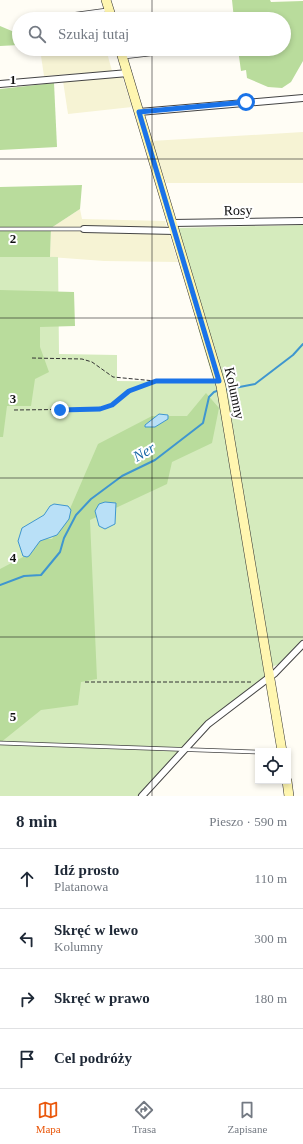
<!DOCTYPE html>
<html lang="pl">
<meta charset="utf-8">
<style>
body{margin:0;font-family:"Times New Roman",serif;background:#f6f6f7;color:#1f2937}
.controls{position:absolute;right:12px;bottom:12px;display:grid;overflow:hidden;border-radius:0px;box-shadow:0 2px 6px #0003}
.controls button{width:36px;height:36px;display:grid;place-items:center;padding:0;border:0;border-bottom:1px solid #e0e1e3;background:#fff;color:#1f2937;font:20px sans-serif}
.stop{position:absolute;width:12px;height:12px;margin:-9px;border:3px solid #1a73e8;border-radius:50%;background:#fff}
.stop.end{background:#1a73e8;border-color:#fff;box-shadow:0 1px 4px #0008}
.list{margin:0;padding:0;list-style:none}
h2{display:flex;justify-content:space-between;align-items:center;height:52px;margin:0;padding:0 16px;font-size:17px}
h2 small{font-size:13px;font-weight:400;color:#747a83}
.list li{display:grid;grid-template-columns:26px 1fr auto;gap:12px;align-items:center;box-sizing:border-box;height:60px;padding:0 16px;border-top:1px solid #e0e1e3}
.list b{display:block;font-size:15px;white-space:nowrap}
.list p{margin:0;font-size:13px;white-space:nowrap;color:#747a83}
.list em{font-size:13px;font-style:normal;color:#747a83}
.icon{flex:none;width:22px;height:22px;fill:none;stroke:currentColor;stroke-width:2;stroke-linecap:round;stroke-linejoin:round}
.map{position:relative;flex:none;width:303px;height:796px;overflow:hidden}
.search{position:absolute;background:#fff;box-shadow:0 2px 6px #0003;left:12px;right:12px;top:12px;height:44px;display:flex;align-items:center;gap:10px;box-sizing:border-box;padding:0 14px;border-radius:22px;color:#747a83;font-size:15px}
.sheet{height:292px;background:#fff}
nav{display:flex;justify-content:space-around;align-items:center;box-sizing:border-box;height:56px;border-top:1px solid #e0e1e3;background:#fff;font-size:11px;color:#747a83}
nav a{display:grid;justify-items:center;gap:2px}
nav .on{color:#ea580c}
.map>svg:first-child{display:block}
</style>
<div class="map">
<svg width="303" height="796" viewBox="0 0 303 796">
<rect width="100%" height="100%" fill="#fffdf5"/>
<g fill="#f6f3d4">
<polygon points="103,14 104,19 63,19"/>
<polygon points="40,49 106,49 112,71 44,76"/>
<polygon points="122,76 132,107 68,114 63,81"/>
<polygon points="303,132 303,183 166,183 151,141"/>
<polygon points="80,209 82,219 165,221 178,262 104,261 50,257 51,228"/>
</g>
<path fill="#d5ebbd" d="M303 225V639C296 649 286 663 274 666L263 682 216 716 141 796H0V256L58 257 59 354 117 355V381L214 382 198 328H209L176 228Z"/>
<g fill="#b9dc9c">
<polygon points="232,0 270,0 271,2 303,1 303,61 291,82 282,88 268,87 247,78 246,70 241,71 238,49 284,49 284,19 234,19"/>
<polygon points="0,26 19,34 19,45 0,46"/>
<polygon points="54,83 57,147 0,150 0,89"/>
<polygon points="82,185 80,209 51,228 50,257 0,257 0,187"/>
<polygon points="0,290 74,292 75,326 40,327 40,347 49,372 35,379 31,406 7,406 3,437 0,437"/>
<polygon points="206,393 219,408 212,443 172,462 167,484 90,520 97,679 81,682 78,705 41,710 0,743 0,569 25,556 38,539 52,539 66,518 98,444 152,416 187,416"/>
</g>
<g fill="#b9e0f7" stroke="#3f96cf">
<polygon points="159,414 168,415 168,419 155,427 145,427 145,425"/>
<polygon points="105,502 116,503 115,524 105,529 99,526 95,511 99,504"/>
<polygon points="54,504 68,506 71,510 69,519 57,535 40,541 29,556 27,557 23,556 18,541 22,528 44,515 50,506"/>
</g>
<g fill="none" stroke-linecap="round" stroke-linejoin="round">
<g stroke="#3f96cf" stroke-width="2">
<polyline points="224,390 255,384 293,355 303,344"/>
<polyline points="0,585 24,576 41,575 60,552 64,538 76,515 91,499 122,476 155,460 203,423 209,397 214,392 220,390"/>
</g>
<g stroke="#444" stroke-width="4.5">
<g id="lane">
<polyline points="40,19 107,10"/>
<polyline points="124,57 193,49"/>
<polyline points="0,229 84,229"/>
<polyline points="0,743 258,752"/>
</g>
</g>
<g stroke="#444" stroke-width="8">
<g id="street">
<polyline points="0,84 128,73"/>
<polyline points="139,112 303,98"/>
<polyline points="172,223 303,221"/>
<polyline points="84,229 175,231"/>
<polyline points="142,796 208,724 275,673 303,644"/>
</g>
</g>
<g stroke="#333" stroke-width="10">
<g id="secondary">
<polyline points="106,0 112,19"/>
<polyline points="120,49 221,386 282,751"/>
<polyline points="287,781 289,796"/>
</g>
</g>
<g stroke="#333" stroke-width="1" stroke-dasharray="4 2" stroke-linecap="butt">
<polyline points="32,358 82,359 92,362 113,377 155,381"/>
<path d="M14 410 100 409C115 404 125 392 140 386 161 377 188 382 211 382"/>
<polyline points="85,682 252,682"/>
</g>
<use href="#lane" stroke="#fff" stroke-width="3"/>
<use href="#street" stroke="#fff" stroke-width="6"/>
<use href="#secondary" stroke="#fff6b0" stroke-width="9"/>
</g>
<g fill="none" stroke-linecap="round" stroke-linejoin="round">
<polyline stroke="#1a73e8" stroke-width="5" points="60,410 100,409 112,405 129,391 156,381 219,381 139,112 246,102"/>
</g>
<path fill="none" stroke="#111" stroke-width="1" stroke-opacity="0.55" d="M152 0V19M152 49V796M0 159H303M0 318H303M0 478H303M0 637H303"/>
<g text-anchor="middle" stroke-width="4" stroke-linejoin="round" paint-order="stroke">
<g font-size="14" fill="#111" stroke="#fff">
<text transform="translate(238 210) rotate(-1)" y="5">Rosy</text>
<text transform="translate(235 393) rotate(78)" y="5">Kolumny</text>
</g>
<g font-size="15" font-style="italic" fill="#1768a6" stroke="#fff">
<text transform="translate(144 452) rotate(-30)" y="5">Ner</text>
</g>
</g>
<g font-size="13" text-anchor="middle" font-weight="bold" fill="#111" stroke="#fff" stroke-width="4" stroke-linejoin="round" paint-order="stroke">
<text x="13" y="84">1</text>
<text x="13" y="243">2</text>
<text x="13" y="403">3</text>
<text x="13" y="562">4</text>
<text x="13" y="721">5</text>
</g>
</svg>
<div class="controls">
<button><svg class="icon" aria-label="locate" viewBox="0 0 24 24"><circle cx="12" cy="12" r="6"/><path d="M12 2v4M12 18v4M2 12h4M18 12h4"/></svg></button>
</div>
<div class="stop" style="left:246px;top:102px"></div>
<div class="stop end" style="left:60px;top:410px"></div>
<div class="search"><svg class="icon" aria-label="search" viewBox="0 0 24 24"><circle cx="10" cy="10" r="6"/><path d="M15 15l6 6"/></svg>Szukaj tutaj</div>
</div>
<section class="sheet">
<h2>8 min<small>Pieszo · 590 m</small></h2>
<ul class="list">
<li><svg class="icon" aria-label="ahead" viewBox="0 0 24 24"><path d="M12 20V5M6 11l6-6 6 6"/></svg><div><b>Idź prosto</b><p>Platanowa</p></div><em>110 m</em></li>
<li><svg class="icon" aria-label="left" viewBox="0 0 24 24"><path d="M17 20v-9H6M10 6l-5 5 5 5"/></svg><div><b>Skręć w lewo</b><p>Kolumny</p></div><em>300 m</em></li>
<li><svg class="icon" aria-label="right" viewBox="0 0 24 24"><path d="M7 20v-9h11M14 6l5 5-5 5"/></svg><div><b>Skręć w prawo</b></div><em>180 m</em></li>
<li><svg class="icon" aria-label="arrive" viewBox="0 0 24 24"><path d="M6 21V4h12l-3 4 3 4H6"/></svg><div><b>Cel podróży</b></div></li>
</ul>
</section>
<nav>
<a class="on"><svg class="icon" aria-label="map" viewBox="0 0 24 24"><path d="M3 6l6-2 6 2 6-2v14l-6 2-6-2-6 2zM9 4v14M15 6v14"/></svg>Mapa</a>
<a><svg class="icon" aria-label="directions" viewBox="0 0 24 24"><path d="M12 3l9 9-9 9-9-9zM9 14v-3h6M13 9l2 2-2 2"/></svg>Trasa</a>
<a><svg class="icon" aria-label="saved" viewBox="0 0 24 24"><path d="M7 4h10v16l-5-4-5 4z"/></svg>Zapisane</a>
</nav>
